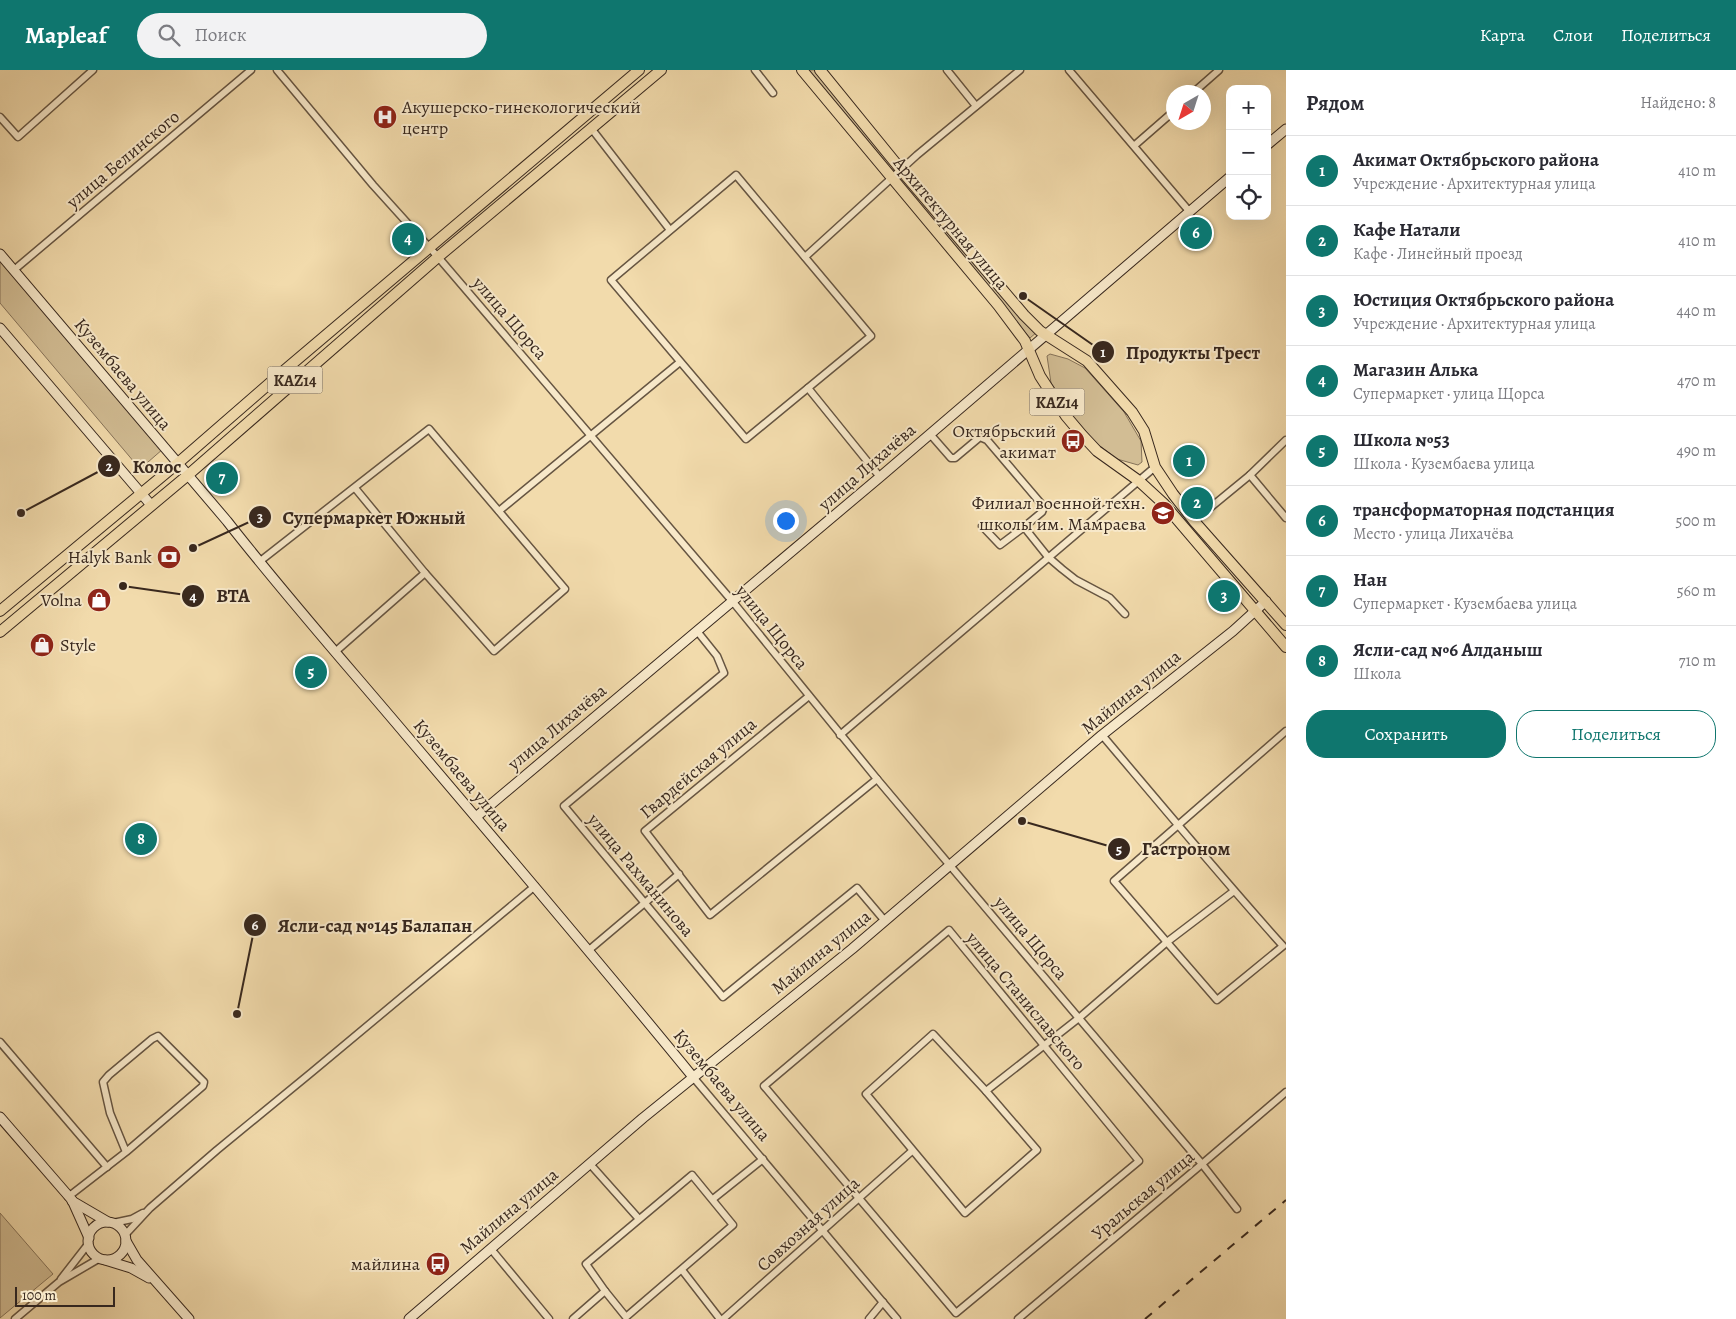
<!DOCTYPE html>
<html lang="ru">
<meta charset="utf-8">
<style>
body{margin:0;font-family:Alegreya,serif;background:#f2f2f3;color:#2b2b33}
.controls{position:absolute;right:15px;top:15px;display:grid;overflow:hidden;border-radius:10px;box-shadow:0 5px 20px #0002}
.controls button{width:45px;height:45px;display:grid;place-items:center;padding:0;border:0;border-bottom:1px solid #e1e1e2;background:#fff;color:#2b2b33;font:25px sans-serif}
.compass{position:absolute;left:1166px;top:15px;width:45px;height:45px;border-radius:50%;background:#fff;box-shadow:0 5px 20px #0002;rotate:219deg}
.scale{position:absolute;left:15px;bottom:12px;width:100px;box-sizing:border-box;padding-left:5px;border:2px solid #38281e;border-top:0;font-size:14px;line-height:18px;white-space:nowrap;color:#38281e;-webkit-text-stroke:4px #f7e8c9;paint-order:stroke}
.you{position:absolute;left:785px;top:450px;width:18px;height:18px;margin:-12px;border:4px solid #fff;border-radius:50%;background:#1a73e8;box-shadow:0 0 0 8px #1a73e833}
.badge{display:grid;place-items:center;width:32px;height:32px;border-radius:50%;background:#0f766e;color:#fff;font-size:16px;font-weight:700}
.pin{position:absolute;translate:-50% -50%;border:2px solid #fff;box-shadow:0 1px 5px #0006}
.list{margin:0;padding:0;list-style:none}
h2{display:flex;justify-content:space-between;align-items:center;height:65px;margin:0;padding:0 20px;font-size:21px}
h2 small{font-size:16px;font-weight:400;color:#7c7c81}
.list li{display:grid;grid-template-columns:32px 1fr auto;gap:15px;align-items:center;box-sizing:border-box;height:70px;padding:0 20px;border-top:1px solid #e1e1e2}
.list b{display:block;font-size:19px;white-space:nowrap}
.list p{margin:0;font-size:16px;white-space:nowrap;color:#7c7c81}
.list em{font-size:16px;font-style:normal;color:#7c7c81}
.actions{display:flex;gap:10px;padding:15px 20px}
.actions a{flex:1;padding:11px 0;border:1px solid #0f766e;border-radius:20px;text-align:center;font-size:18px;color:#0f766e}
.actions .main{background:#0f766e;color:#fff}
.icon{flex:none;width:28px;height:28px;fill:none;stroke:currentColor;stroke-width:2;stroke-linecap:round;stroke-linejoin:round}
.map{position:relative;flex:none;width:1286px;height:1249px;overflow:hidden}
header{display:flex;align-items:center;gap:30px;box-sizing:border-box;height:70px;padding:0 25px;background:#0f766e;color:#fff}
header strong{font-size:24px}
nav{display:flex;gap:28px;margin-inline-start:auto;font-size:18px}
.search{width:350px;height:45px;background:#f2f2f3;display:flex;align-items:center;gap:12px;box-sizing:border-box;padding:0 18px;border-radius:28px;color:#7c7c81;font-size:19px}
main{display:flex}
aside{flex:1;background:#fff}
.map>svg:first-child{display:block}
</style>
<header>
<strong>Mapleaf</strong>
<div class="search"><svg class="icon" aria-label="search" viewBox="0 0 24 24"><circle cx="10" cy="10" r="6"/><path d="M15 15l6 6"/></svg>Поиск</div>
<nav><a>Карта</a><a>Слои</a><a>Поделиться</a></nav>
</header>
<main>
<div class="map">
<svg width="1286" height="1249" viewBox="0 0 1286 1249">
<rect width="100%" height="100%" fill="#f2dbac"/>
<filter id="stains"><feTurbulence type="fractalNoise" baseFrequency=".004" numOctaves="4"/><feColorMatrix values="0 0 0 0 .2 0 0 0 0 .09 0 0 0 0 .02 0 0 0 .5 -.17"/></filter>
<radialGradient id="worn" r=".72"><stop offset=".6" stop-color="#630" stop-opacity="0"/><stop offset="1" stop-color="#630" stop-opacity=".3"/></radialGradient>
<g fill="#d2bd94" stroke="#857259">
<polygon points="805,0 817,0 904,105 897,110"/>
<polygon points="908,110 1037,262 1030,268 902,115"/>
<polygon points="0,185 163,379 140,399 0,233"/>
<polygon points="1050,284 1068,289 1085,298 1124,342 1141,371 1142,392 1138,395 1117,389 1096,373 1075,349 1051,313 1047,286"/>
<polygon points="0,1143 53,1204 0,1248"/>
</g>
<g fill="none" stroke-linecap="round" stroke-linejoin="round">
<g stroke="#665542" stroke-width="9">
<g id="street">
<polyline points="277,0 373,115 438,187 733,532 877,709 1202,1094 1237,1139"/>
<polyline points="755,0 773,23"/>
<polyline points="947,0 976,36"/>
<polyline points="1069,0 1189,141"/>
<polyline points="1194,22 1219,0"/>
<polyline points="0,47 18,67 93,0"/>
<polyline points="591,58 670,160"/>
<polyline points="1135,75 1174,41"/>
<polygon points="736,105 871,266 746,369 611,210"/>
<polyline points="805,187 917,85 1020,0"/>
<polyline points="14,200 251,0"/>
<polyline points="808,318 880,407"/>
<polyline points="930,364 951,388 955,388 980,367 987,370 1044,437 1042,442 1024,457 1048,487 1062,499 1076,510 1110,528 1125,544"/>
<polyline points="1250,405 1286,448"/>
<polyline points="499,441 680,292"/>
<polyline points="1194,451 1250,405 1286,370"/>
<polyline points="982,456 1000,475 1024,457"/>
<polyline points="259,492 429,359 565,519 494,581 425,503 355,418"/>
<polyline points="697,561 717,586 724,603 564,736 723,927 857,818 885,851"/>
<polyline points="335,582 425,503"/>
<polyline points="809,626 645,761 710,845 877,709"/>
<polyline points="840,665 1155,397"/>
<path d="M1102 665C1162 736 1221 807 1283 876L1217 930 1114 811 1286 661"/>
<polygon points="949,860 1139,1091 956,1243 764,1016"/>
<polyline points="589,880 679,804"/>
<polygon points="933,964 986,1021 1037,1080 965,1143 866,1024"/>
<polyline points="0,972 107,1097"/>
<polyline points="693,1007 897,1249"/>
<polyline points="986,1021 1079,948 1167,872 1234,821"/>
<polyline points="590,1094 639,1149"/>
<polygon points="692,1105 733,1155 626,1247 605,1221 586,1194"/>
<polyline points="68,1127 126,1082 203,1016 204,1012 158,966 152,969 109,1005 103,1012 110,1043 126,1082"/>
<polyline points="713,1129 763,1089"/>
<polyline points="113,1153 132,1149 143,1143"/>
<polyline points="125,1165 150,1138 217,1080 312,1002 535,816"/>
<polyline points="491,1179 549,1249"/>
<polyline points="682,1200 720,1249"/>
<polyline points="61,1209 89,1173"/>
<polyline points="15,1249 59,1212 100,1188"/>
<polyline points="573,1249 605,1221"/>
<polyline points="723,1249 912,1081"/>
<polyline points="869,1249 883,1232"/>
<polyline points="1018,1249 1202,1094 1286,1022"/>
</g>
</g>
<g stroke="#38281e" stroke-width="11">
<g id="secondary">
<polyline points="1267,75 1286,59"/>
<path d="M0 184 227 451C284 524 346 594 406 665 503 779 599 892 693 1007"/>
<polyline points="0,258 151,435"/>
<polyline points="476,747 880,407 1230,107"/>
<polyline points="0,1047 72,1130 89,1168"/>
<polyline points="72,1131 108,1152"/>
<circle cx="107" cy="1171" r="19"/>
<polyline points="126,1171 137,1190 189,1249"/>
<polyline points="105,1190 131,1198 149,1208"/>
<polyline points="409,1249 643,1048 852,879 1102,665 1233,561 1266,531"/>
</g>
</g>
<g stroke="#38281e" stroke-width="12">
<g id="primary">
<polyline points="802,0 998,235 1025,271 1040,306 1066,346 1082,365 1097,381 1139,411 1164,434 1286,577"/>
<polyline points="820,0 907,107 1024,245 1040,261 1087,291 1132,342 1144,361 1155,397 1173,424 1194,451 1286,555"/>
<polyline points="0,541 178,393 286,299 639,0"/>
<polyline points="0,562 188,405 438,187 661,0"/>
</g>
</g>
<use href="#street" stroke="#f7e8c9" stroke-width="6"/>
<use href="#secondary" stroke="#f7e8c9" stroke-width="9"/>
<use href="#primary" stroke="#f2dbac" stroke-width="10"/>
<polyline stroke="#38281e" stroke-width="2" stroke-dasharray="9 9" stroke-linecap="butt" points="1145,1249 1286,1130"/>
</g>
<defs>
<g id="hospital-disc" transform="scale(1.25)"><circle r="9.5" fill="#8f2418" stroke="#f7e8c9"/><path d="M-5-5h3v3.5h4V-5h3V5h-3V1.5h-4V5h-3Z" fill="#fff"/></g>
<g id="bus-disc" transform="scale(1.25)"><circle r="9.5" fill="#8f2418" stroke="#f7e8c9"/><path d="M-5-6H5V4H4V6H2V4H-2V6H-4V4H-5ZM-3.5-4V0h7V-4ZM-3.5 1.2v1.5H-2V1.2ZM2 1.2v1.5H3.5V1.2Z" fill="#fff"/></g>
<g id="school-disc" transform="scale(1.25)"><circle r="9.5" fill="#8f2418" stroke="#f7e8c9"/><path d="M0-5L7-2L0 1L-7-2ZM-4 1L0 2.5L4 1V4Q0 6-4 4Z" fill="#fff"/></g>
<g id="bank-disc" transform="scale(1.25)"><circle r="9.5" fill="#8f2418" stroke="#f7e8c9"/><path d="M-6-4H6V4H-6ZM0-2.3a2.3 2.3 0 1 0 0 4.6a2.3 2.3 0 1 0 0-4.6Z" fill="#fff"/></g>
<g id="shop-disc" transform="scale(1.25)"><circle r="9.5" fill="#8f2418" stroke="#f7e8c9"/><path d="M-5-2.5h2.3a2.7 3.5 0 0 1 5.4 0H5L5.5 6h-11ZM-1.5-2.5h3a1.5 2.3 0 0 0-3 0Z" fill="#fff"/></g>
</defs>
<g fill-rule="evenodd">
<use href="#hospital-disc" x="385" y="47"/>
<use href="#bus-disc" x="1073" y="371"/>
<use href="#school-disc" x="1163" y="443"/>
<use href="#bank-disc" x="169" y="487"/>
<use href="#shop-disc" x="99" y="530"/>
<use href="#shop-disc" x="42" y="575"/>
<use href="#bus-disc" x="438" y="1194"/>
</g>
<g text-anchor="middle" stroke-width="4" stroke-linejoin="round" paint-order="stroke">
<g fill="#f7e8c9" stroke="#716251" stroke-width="1">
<rect x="267.5" y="296.5" width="55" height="27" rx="4"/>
<rect x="1029.5" y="318.5" width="55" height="27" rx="4"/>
</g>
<g font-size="16" font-weight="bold" fill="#38281e">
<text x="295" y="316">KAZ14</text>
<text x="1057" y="338">KAZ14</text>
</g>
<g font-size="18" fill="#38281e" stroke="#f7e8c9" text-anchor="end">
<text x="402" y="43" text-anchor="start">Акушерско-гинекологический<tspan x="402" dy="21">центр</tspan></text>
<text x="1056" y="367">Октябрьский<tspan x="1056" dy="21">акимат</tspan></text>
<text x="1146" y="439">Филиал военной техн.<tspan x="1146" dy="21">школы им. Мамраева</tspan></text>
<text x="152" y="493">Halyk Bank</text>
<text x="82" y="536">Volna</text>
<text x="60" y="581" text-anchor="start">Style</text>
<text x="420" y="1200">майлина</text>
</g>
<g font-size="18" fill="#38281e" stroke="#f7e8c9">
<text transform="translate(123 89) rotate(-40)" y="6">улица Белинского</text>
<text transform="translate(951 153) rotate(50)" y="6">Архитектурная улица</text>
<text transform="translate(510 248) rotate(49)" y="6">улица Щорса</text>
<text transform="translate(123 304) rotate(50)" y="6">Кузембаева улица</text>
<text transform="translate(867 397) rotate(-41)" y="6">улица Лихачёва</text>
<text transform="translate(772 557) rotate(51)" y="6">улица Щорса</text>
<text transform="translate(1131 622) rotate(-39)" y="6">Майлина улица</text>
<text transform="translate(557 657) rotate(-40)" y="6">улица Лихачёва</text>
<text transform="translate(698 698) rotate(-40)" y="6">Гвардейская улица</text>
<text transform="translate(462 705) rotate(50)" y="6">Кузембаева улица</text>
<text transform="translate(641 805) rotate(50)" y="6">улица Рахманинова</text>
<text transform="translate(1031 868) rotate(50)" y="6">улица Щорса</text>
<text transform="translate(821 882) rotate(-39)" y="6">Майлина улица</text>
<text transform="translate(1026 931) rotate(50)" y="6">улица Станиславского</text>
<text transform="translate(722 1015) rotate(50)" y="6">Кузембаева улица</text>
<text transform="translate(1143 1125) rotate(-40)" y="6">Уральская улица</text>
<text transform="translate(509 1141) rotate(-40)" y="6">Майлина улица</text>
<text transform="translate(808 1154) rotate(-42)" y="6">Совхозная улица</text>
</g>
</g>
<path fill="none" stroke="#38281e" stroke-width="2" d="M1023 226L1103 282M21 443L109 396M193 478L260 447M123 516L193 526M1022 751L1119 779M237 944L255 855"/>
<g fill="#38281e" stroke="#f7e8c9" stroke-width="2">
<circle cx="1023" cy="226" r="5"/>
<circle cx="21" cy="443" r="5"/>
<circle cx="193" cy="478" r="5"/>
<circle cx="123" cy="516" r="5"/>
<circle cx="1022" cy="751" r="5"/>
<circle cx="237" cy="944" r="5"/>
<circle cx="1103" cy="282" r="12"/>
<circle cx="109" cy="396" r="12"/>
<circle cx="260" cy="447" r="12"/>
<circle cx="193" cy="526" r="12"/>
<circle cx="1119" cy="779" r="12"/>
<circle cx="255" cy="855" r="12"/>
</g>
<g font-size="15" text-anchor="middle" font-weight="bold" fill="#fff">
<text x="1103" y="287">1</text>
<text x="109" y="401">2</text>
<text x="260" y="452">3</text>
<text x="193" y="531">4</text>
<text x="1119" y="784">5</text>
<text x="255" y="860">6</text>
</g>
<g font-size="19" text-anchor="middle" font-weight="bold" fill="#38281e" stroke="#f7e8c9" stroke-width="4" stroke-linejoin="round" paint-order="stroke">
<text x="1193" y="289">Продукты Трест</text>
<text x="157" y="403">Колос</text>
<text x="374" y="454">Супермаркет Южный</text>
<text x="233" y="532">BTA</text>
<text x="1186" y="785">Гастроном</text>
<text x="375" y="862">Ясли-сад №145 Балапан</text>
</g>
<rect width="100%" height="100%" filter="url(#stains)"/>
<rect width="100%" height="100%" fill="url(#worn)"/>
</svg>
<div class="controls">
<button>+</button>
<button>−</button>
<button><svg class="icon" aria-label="locate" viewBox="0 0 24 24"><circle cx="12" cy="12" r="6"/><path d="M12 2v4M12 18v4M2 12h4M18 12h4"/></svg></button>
</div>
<svg class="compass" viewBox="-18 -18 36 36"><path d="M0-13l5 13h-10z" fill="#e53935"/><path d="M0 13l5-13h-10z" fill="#7c7c81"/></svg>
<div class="scale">100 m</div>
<div class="you"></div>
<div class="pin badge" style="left:1189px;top:391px">1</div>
<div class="pin badge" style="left:1197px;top:433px">2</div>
<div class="pin badge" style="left:1224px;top:526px">3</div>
<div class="pin badge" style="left:408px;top:169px">4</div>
<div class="pin badge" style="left:311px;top:602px">5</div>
<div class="pin badge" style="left:1196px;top:163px">6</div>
<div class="pin badge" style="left:222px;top:408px">7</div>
<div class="pin badge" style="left:141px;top:769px">8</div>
</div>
<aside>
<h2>Рядом<small>Найдено: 8</small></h2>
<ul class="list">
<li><span class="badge">1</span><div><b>Акимат Октябрьского района</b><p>Учреждение · Архитектурная улица</p></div><em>410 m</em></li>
<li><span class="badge">2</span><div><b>Кафе Натали</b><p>Кафе · Линейный проезд</p></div><em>410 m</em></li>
<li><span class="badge">3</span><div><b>Юстиция Октябрьского района</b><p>Учреждение · Архитектурная улица</p></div><em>440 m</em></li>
<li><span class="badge">4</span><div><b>Магазин Алька</b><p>Супермаркет · улица Щорса</p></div><em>470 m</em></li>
<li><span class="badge">5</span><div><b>Школа №53</b><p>Школа · Кузембаева улица</p></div><em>490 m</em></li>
<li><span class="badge">6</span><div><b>трансформаторная подстанция</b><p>Место · улица Лихачёва</p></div><em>500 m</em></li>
<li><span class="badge">7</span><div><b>Нан</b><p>Супермаркет · Кузембаева улица</p></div><em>560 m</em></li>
<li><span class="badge">8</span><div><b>Ясли-сад №6 Алданыш</b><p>Школа</p></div><em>710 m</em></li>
</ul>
<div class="actions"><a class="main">Сохранить</a><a>Поделиться</a></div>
</aside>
</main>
